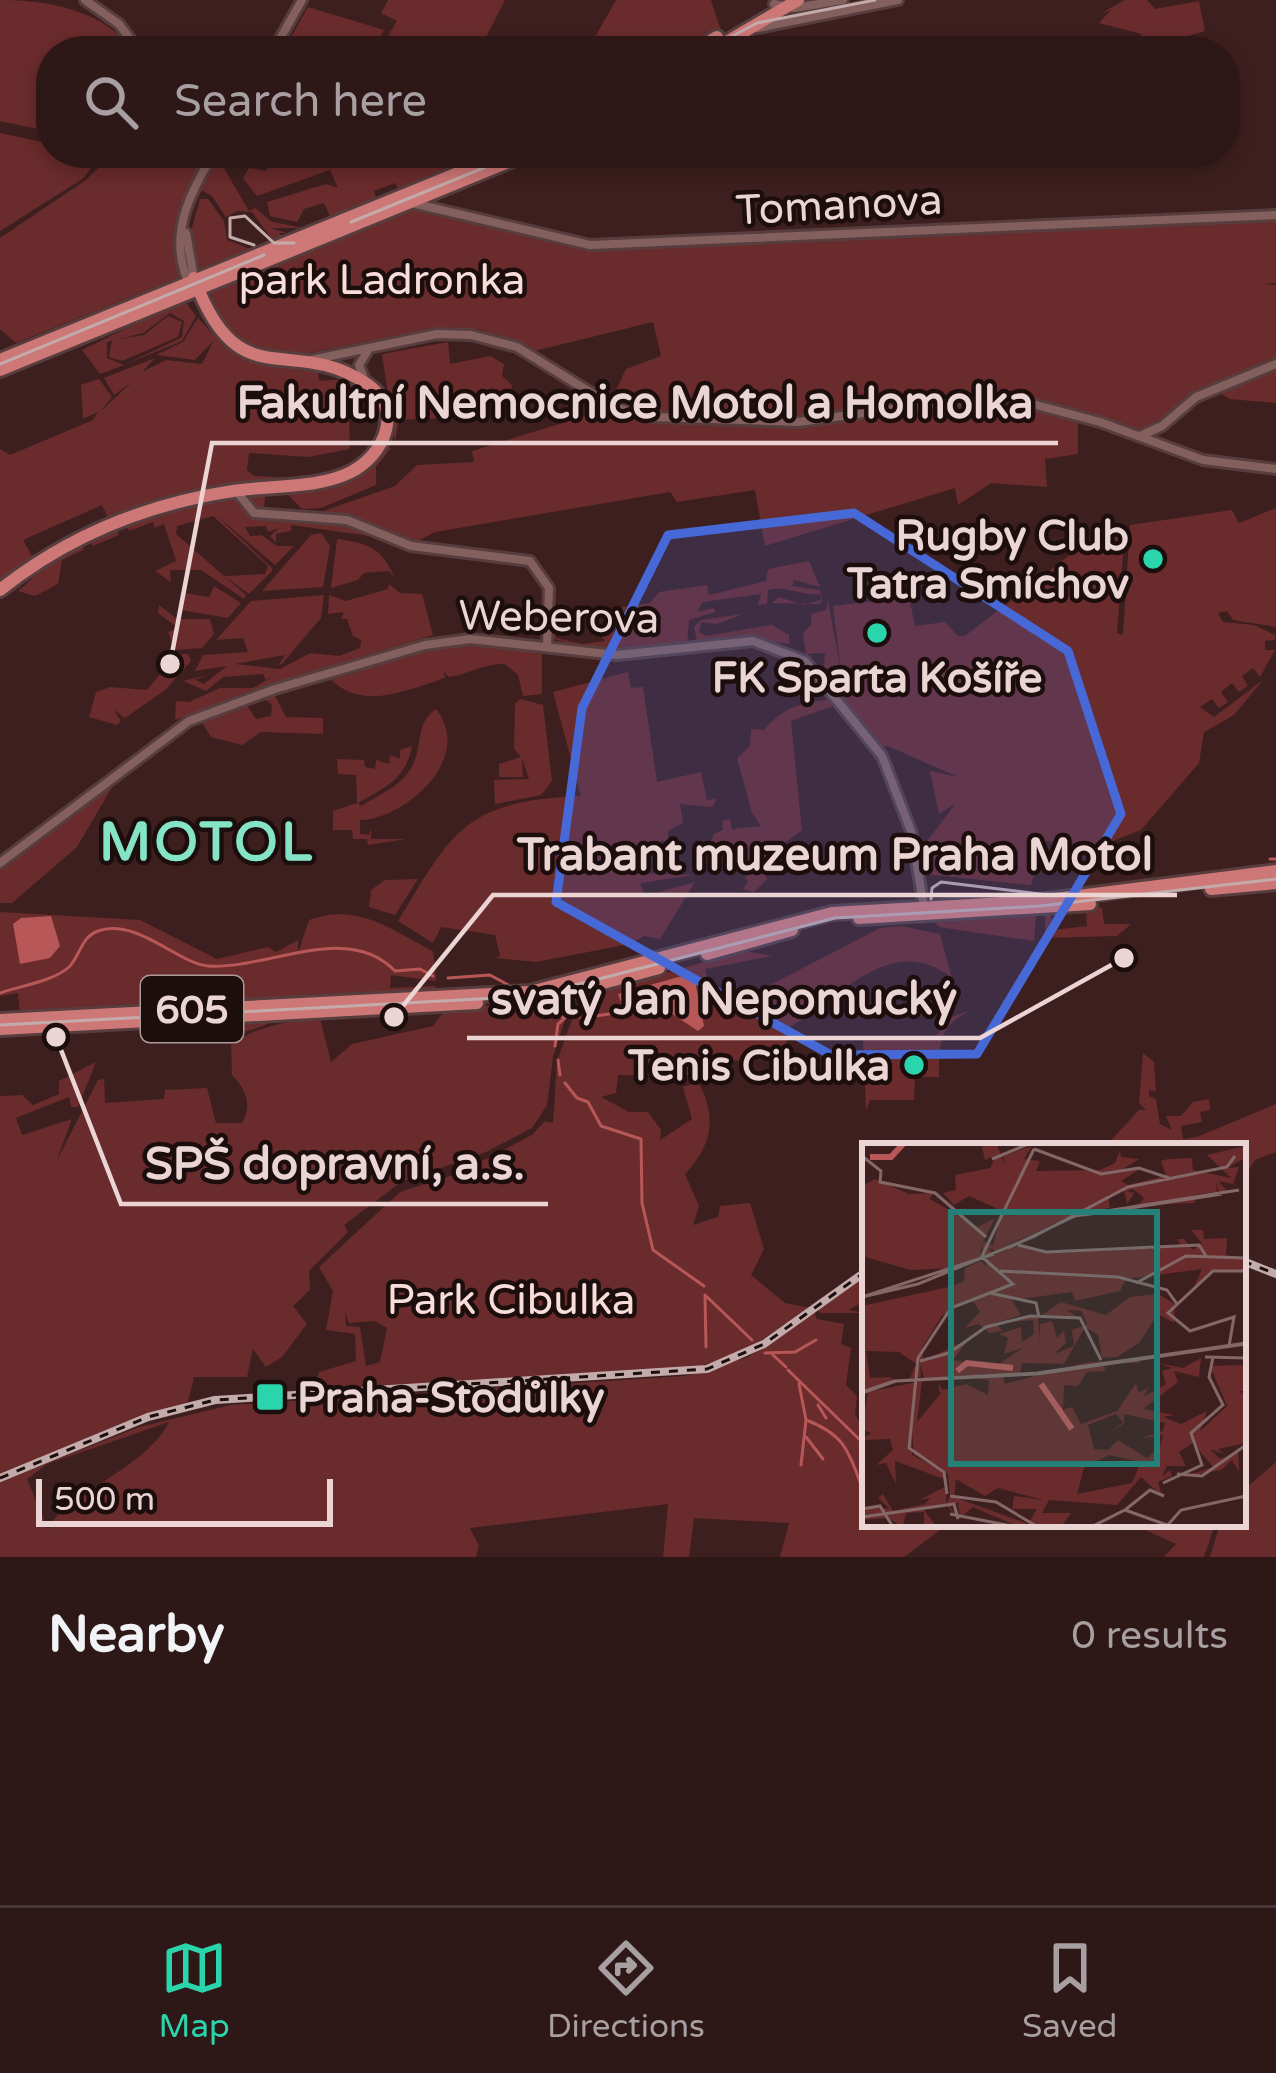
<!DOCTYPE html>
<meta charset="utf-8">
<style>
body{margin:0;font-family:"Varela Round",sans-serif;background:#362020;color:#f1f3f6}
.scale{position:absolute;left:36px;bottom:30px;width:297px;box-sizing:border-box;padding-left:12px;border:6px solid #ebd5d4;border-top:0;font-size:33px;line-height:42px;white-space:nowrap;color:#ebd5d4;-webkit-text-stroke:9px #1c0e0d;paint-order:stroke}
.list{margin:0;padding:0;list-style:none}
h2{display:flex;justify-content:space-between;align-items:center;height:156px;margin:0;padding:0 48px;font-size:51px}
h2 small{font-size:39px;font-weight:400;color:#a79fa1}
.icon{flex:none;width:66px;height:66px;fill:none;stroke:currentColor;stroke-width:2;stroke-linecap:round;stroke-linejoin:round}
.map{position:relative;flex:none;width:1276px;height:1557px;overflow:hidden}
.search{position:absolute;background:#2e1717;box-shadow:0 6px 18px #0003;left:36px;right:36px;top:36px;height:132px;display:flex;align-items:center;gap:30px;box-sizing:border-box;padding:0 42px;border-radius:48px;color:#a79fa1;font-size:45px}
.sheet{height:348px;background:#2e1717}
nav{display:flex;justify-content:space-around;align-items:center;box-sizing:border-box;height:168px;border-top:3px solid #493636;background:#2e1717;font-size:33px;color:#a79fa1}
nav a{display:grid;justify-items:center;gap:6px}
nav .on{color:#2bd5ac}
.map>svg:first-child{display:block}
</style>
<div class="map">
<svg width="1276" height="1557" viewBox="0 0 1276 1557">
<rect width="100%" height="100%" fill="#3e1f1f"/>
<g fill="#6a2b2c" fill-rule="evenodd">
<path d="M0 0C48 0 103 10 134 51H51V132L0 121Z"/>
<polygon points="388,0 505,0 479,51 379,51 397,21 381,13"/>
<polygon points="616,0 711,0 721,31 687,51 587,51"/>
<polygon points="1125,0 1147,0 1155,9 1199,1 1205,31 1138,51 1141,34 1099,23 1111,10 1100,14"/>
<polygon points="308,7 384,30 373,51 283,51"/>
<polygon points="0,133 51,144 51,153 101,153 84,178 0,231"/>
<polygon points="113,153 207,153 181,207 180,277 16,343 0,329 0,238 86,180"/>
<polygon points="276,153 497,153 400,192 395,183 374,191 377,200 330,216 324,203 304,209 297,222 270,216 267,202 326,184 338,188 330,170 257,196 243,178 249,168 266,171"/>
<polygon points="218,158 249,211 255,208 272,222 304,228 271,228 287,233 279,233 283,237 274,242 252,212 237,211 226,217 212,196 201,190"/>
<polygon points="200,199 208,199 224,221 227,240 253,250 196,270 189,238"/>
<path d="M405 208 597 249 1276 221V283L1265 284 1276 285V359L1193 394 1145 432 1033 400 984 393 789 420 659 415 619 405 523 344 478 329H430L304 354 253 349 221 326 209 288ZM653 322 661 356 626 369 612 399 534 351Z"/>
<polygon points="184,300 196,316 182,341 126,364 182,337 184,321 170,313 143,333 107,342 107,358 124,365 100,374 82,350"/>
<polygon points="168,316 182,322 178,337 122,361 109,357 112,340 144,335"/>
<path d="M198 318C228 354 269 368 318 372L319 381C340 379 358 378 370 398L367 403 330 399 329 418 349 419 350 449 308 457 249 453 247 470 254 476 296 478 109 520 102 505 23 540 32 556 48 548 0 579V449L10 455 93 420 98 412 83 419 81 385 99 379 112 397 100 412 132 382 114 395 104 378 155 358 142 372 166 360 202 364 214 340 195 360 156 355 183 342Z"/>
<polygon points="448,342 450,364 490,356 504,364 502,376 512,385 510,403 503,398 434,398 440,418 399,420 395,442 382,354"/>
<polygon points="1276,368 1276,403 1230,399 1220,393"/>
<polygon points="969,400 1006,400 1078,419 1078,454 1045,459 1047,487 991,483 958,505 955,488 765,546 755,490 677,502 670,492 435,532 414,543 364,523 312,515 395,486 417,465 474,462 472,451 611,408 636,416 783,425"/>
<polygon points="386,446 391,448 376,467 376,485 321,508 302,509 287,494 265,496 264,511 257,511 246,498 251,492 324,483"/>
<path d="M230 496C273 535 327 506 370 536L291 525V531L276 534V543L270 536 279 528 268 532 266 526 245 527 250 536 261 535 277 546H294L275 565 216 515 272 568V571L249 594 224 576 265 574 268 566 213 516 177 526 176 534 246 595 244 599 201 570H170L171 582 155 571 176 561 164 524 154 528 153 522 129 531 126 525 117 529 119 535 93 546 90 540 84 543 83 550 62 560 58 584 35 596 18 591C35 577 49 561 68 549 117 516 175 507 230 496Z"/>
<polygon points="1276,508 1276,627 1233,620 1227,611 1218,613 1223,622 1254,625 1275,635 1275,640 1265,641 1265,650 1275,650 1260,677 1253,668 1242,676 1248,686 1239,692 1232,683 1221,692 1228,702 1219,708 1212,699 1200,707 1214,717 1263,680 1234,715 1204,732 1199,763 1141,830 1102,845 1045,841 1045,866 1037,866 1031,885 924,874 922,848 956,803 939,814 930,771 958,777 888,746 879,748 829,676 838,672 836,666 823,674 825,653 806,654 803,633 811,625 811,614 826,610 828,601 841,672 833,606 899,598 900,603 910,602 915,626 945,622 958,636 965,636 1110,524 1125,529 1117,633 1123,635 1130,525 1232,510 1239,523"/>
<polygon points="321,533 330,546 323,587 262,591 311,535"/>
<path d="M337 539C369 543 383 549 394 577L389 571 364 573 358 580 331 588Z"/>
<path d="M809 561 820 587 794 580 792 586 820 590 822 600 820 604 772 603 779 597 803 605 821 600 820 594C801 596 786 585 768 590L767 604 758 605 761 594 703 602 697 612 714 608 715 612 689 620 687 646 590 649 554 639 555 621 556 638 582 644 605 641 597 630 608 633 613 626 608 609 650 603 659 592 707 585 709 595 766 581 768 569Z"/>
<polygon points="389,584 400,593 422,594 433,635 270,684 175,720 176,701 189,702 220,688 253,688 278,673 266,681 263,674 223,677 206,691 183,681 208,675 195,680 204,684 227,666 195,671 203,655 248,652 243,638 216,640 251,601 324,595 321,618 282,664 268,666 279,664 285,655 235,664 280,669 310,653 339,656 360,648 361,640 353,636 347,619 341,619 344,612 328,614 329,595 346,601 388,589"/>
<polygon points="214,586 241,603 228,618 181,610 184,593 209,597"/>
<polygon points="159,605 177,619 210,619 214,634 202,648 175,650 168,632 178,628 158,613"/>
<polygon points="743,614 717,624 701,622 699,632 706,636 772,625 789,635 789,644 747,638 697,642 694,627 701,620"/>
<path d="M483 644 542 653V694L523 696 518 675 505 664C485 663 469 674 449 677L444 672 445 678C407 690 364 711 331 680L432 649Z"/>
<polygon points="177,654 188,654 191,661 165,690 125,718 114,710 121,721 117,725 89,717 96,692 110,687 147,690"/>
<path d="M628 672 631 688 643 687 657 782 701 772 707 800 716 799 713 807 680 804 683 823 668 831V840L637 846 634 868 617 872 695 875 640 883 645 896 695 882 660 939 644 936 630 944 536 962 495 958 500 956 495 935 441 927 433 943 398 921C453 830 465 801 581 796L553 692Z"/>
<polygon points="275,696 286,717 323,718 323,734 261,732 242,745 211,737 201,721 246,704 256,719 271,716 272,705 265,699"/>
<polygon points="520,699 543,705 552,781 541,795 495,804 494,780 529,779 522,758 523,777 499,777 499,764 521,757 514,749 515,704"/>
<path d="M833 699 849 723 833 706 791 721 802 830 777 849 782 863 764 870 767 879 754 892 743 889 748 882 739 863 710 862 703 871 698 870 714 834 723 830 722 821 730 819 732 829 761 826 752 813 737 758 750 746 751 729 764 730C785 705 803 703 833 699Z"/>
<path d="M436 709C477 762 398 821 360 820V834L369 835 371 828V839H406L368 845 367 839H353L352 830H333V811L357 803 356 775 338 774 337 759 364 760 365 767 375 769 376 760 389 764 390 755 400 759V750L412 746C406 779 386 787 358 803L361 806C380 794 405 785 414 762 423 741 415 725 436 709Z"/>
<polygon points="114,784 77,847 12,903 0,903 0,866"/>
<polygon points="418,879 395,915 369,907 371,890 385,880"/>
<polygon points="1102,907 1104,924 1131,924 1117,936 1045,938 1045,913 1050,912 1053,930 1087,926 1086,909"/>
<path d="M0 912 140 920 217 959 268 947 276 952 298 940V953L309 920C358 902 391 930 433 951L436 981 391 975 390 988 436 986 432 992 20 1015 18 993 0 996Z"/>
<polygon points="1036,914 1034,941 939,927 933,921"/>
<path d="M901 926 940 934 952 978C889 929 837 1003 786 1029L787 1074 781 1057 695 1064 698 1076 618 1075 616 1093 601 1097 629 1112H648L661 1130 660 1140 692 1119 683 1087 698 1082C717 1116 713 1145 685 1174L699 1206 693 1225 718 1217 720 1206 750 1203 764 1249 751 1275 785 1303 810 1308 745 1351 685 1371 313 1391 319 1372 356 1361 355 1334 326 1330 333 1291 319 1267 400 1192 459 1173 532 1135 545 1121 553 1123 557 1061 580 997 744 951 772 956 705 969 715 1004 724 1009 880 928ZM689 974 685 1021 668 1011 609 1015 623 1008 620 995ZM345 1312 349 1323 374 1321 387 1328 380 1362 366 1366 360 1327 346 1326Z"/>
<path d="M572 998 553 1057 547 1105 532 1128 486 1152 401 1182 344 1225 348 1232 309 1271 310 1290 293 1306 307 1324 282 1357 266 1367 253 1349 247 1377H194L188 1402 0 1475V1096L22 1095 33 1105 59 1094V1081L96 1062 78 1107H71L69 1097 16 1118 22 1135 72 1119 56 1162 98 1080 104 1079 105 1103 164 1099 165 1090 207 1088 216 1123H242C254 1103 243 1086 232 1075L231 1046C250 1027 294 1020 320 1018L331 1062 352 1044 433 1026 445 1010Z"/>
<path d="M971 1010C939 1026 939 1043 939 1077H915L914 1100H870L866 1111 863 1039 935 1037 952 1017Z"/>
<path d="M273 1020C259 1035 164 1046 143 1031L144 1026Z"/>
<polygon points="1143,1053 1154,1062 1156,1091 1149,1090 1149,1096 1156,1099 1160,1124 1172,1130 1166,1116 1181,1116 1193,1102 1209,1099 1210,1110 1200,1112 1202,1122 1181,1126 1183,1139 1197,1137 1276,1104 1276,1152 1255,1160 1245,1176 1243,1146 1106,1146 1139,1110 1146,1110 1139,1103"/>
<polygon points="865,1275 865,1301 848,1310 865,1313 820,1313 818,1309"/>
<path d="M814 1312 817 1319 844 1324 841 1344 851 1348 846 1385 857 1396 855 1414 865 1433 863 1528 948 1524 904 1557H780L789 1523 694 1518 689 1557H663L668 1504 470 1528 479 1546 476 1557H0V1482L139 1427 231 1405 686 1376 748 1357ZM169 1422C147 1468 60 1497 48 1530L27 1479 47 1464Z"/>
<polygon points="1276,1462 1276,1557 1210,1557 1220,1524 1243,1524 1243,1491"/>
<polygon points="1132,1524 1215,1524 1204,1557 1164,1557 1176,1544"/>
</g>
<g fill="#b85757">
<polygon points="51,916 60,946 50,958 20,964 13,924 21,918"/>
<polygon points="689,974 694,976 704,1026 698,1031 668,1011 606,1015 623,1008 618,994"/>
</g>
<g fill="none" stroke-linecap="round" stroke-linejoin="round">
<g stroke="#b85757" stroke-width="3">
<polyline points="1270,859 1276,859"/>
<polyline points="448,978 490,975 514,988"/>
<path d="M0 993C20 986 54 981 69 967 80 956 81 937 98 931 136 917 179 964 208 966 267 970 348 921 395 971L420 969 433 976"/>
<polyline points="535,1006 565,1018 558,1024 555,1046"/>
<polyline points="581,1018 609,1014"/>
<polyline points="558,1060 560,1075"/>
<polyline points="565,1083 577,1098 588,1102 601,1126 641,1139 642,1203 653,1250 704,1286"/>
<polyline points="705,1295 706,1347"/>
<polyline points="706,1296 752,1340"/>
<polyline points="765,1353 795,1352 816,1340"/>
<polyline points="773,1355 786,1367"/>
<polyline points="788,1370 860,1440"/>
<polyline points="799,1384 806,1420 801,1465"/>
<polyline points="818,1405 826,1418"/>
<path d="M806 1420C841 1433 848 1448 860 1482"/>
<polyline points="806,1437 823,1459"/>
</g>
<g stroke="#573d3e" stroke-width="14">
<g id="minor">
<polyline points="85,0 119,24 139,51"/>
<polyline points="774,4 794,8 843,0"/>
<polyline points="758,28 898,0"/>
<polyline points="273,51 302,0"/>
<polyline points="412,203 590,245 1276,215"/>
<polyline points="186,233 194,278"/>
<path d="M188 281C168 235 190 192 214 153"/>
<polyline points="311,360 437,334 471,335 517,347 614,407 652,417 799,422 970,398 1014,399 1100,422 1203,460 1276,469"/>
<polyline points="364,379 359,365 368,350"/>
<polyline points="1140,436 1162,426 1196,397 1276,364"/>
<polyline points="237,492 254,513 347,520 411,546 530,561 549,588 547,647"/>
<polyline points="0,863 189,721 275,689 425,645 470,639 617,655 753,641 805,661 882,756 911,831 924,907"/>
</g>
</g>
<g stroke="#573d3e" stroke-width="18">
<g id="major">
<polyline points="694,51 717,37"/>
<polyline points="711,51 798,0"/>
<polyline points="0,360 507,153"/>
<polyline points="0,370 530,153"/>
<path d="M0 590C69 535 147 504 233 491 270 485 318 489 351 472 384 455 405 410 367 384 290 332 239 401 194 278"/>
<polyline points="1211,889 1276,883"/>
<polyline points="859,918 1090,904"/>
<polyline points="707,954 792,930"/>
<polyline points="551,997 659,968"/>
<polyline points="0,1020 530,992 832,913 1039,901 1276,871"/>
<polyline points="0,1029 477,1003"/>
</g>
</g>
<use href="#minor" stroke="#835f5d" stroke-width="8"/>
<use href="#major" stroke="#cd7876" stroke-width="12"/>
<g stroke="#c3abab" stroke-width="3">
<polyline points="704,51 757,23 875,0"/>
<polyline points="351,222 520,153"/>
<polyline points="254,245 230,237 230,218 245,216 274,243 294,243"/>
<polyline points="0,364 264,255"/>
<polyline points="931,899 932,888 941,882 1048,895"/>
<polyline points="0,1025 533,996 835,918 1040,906 1276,879"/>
</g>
<g stroke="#c3abab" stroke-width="8">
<g id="rail">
<polyline points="1243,1261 1276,1274"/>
<polyline points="0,1478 148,1417 215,1400 707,1369 764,1344 865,1272"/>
</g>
</g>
<use href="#rail" stroke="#1c0e0d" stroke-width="3" stroke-dasharray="9" stroke-linecap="butt"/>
</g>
<path fill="#4669d7" fill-opacity="0.2" stroke="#4669d7" stroke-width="9" stroke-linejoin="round" d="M854 513 1068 651 1121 814 977 1054 831 1055 556 902 582 708 668 535Z"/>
<g fill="#2bd5ac" stroke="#1c0e0d" stroke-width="4.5">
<circle cx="1153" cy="559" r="12"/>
<circle cx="877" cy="633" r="12"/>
<circle cx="914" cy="1065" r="12"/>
<rect x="255" y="1382" width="30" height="30" rx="6"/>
</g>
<g text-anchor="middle" stroke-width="9" stroke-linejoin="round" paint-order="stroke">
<rect fill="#1c0e0d" stroke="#ad9998" stroke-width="3" x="141" y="976" width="102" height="66" rx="9"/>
<g font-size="39" font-weight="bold" fill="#ebd5d4">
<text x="192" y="1023">605</text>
</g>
<g font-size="42" fill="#ebd5d4" stroke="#1c0e0d">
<text transform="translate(839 204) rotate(-3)" y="15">Tomanova</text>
<text transform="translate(559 616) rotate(1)" y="15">Weberova</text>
</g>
<g font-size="42" fill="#f9dddb" stroke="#1c0e0d">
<text x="382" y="294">park Ladronka</text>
<text x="511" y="1314">Park Cibulka</text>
</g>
<g font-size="42" font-weight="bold" fill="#ebd5d4" stroke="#1c0e0d" text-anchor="end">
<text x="1129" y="550">Rugby Club<tspan x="1129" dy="48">Tatra Smíchov</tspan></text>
<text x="877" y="692" text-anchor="middle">FK Sparta Košíře</text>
<text x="890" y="1080">Tenis Cibulka</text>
<text x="297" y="1412" text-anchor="start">Praha-Stodůlky</text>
</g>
<g font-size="54" font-weight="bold" letter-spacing="3" fill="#85e4c6" stroke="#1c0e0d">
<text x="207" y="860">MOTOL</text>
</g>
</g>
<g transform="translate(862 1143)">
<rect width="384" height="384" fill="#3e1f1f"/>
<path d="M119 0H134L144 24 141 13 170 3 162 16 178 18 174 28 238 27 253 20 258 7 259 14 277 16 261 26H278L259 38 266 42 304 33 299 18 306 16 330 15 331 27 369 35 345 12 384 3 383 15 365 25 377 24 371 41 356 38 365 48 357 50 354 38 355 49 331 52 333 60 277 62 282 55 271 46 264 48 272 50 265 61 262 47 246 52 248 65 216 70 133 108 126 104 130 110 121 113 120 99 118 115 91 125 48 127 0 113V43L13 36 47 51 71 50 68 56 116 84 133 75 121 98 131 103 139 71 152 73 107 53 92 62 81 50 94 47 93 32 128 25 135 12 123 17ZM329 87H341L342 96 365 95 364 112 384 116V127L350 128 329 151 340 126 264 136 258 148 213 158 210 149 159 156 172 159 149 155 159 172 133 180 141 188 128 190 116 181 103 185 118 169 109 155 80 173 60 205 61 218 107 196 91 217 134 223 161 205 142 211 146 195 137 191 159 184 160 199 172 191 171 177 142 180 155 175H176L178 199V181L190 178 195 195 202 188 204 200 192 211 212 203 210 187 225 182 220 168 204 167 216 174 193 175 181 174 178 173 199 159 244 172 268 154 296 151 313 161 312 180 296 171 277 200 255 214 240 215 236 192 223 184 202 221 160 220 158 230 62 235 58 221 59 234 48 235 54 221 37 209 4 208 8 235 28 234 31 238 0 249V163L91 143 102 138 103 125 119 118 125 124 123 116 154 103 185 110 320 104 315 96H322L331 107 340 100ZM278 215V220H242L243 228 225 229 216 243 202 242 201 267 210 264 219 281 255 268 274 240 277 250 287 244 281 254 304 241 300 228 310 225 296 220 321 225 339 215 337 234 312 228 316 239 281 266 312 272 301 274 319 281 345 268 338 288 365 263 348 223 384 222V248H377L384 253V300L356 306 362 311 348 306 358 316 376 308 377 329 370 317 359 327 320 334 351 324 331 300 317 309 324 323H305L300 334 308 327 310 333 296 339 300 353 279 334 255 362 187 357 180 370H209L201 381 157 384 111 364 98 375 96 360 87 361 93 373 85 362 60 364 74 383 62 384V369L44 370 41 384 26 375 0 377 6 363 28 366 16 355 21 351 31 368 63 361 68 355 57 357 85 343 84 362 88 354 86 331 78 324 52 312 50 290V312L81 328 85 337 33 318 34 341 24 320 14 322 31 307 28 296 0 297 9 290 0 286 6 249 60 238 55 279 79 250 77 248V240L80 247 104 241 126 252 127 237 112 235 141 234 143 241 221 220ZM254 271 261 279 248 290 262 280V271L303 280 301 288 277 296 301 292 298 304 285 315 256 297 246 307 232 306 226 282ZM247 312 279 319 270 340 215 351 222 325ZM94 336 123 353 136 345 182 357 152 353 150 366H175L166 381 92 354Z" fill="#6a2b2c" fill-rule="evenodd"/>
<path fill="none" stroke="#b85757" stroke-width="6" d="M8 14H29L42 0M95 228 105 220 151 225M179 241 210 286"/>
<path fill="none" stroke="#836867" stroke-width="3" d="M172 6 239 31 277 25 307 35M0 13 19 28 18 39 73 50 124 94M130 16 169 0M222 72 360 51M156 102 184 109 337 102 344 113M146 105 213 73 377 47M119 115 172 6M138 128 256 134 305 147 315 161M274 140 324 113 384 115M128 150 174 160 177 174M0 154 56 141 171 94 266 44 365 24 373 13M0 154 132 111M367 203 372 174 328 188 306 170 351 128H384M343 214 384 215M58 218 87 210 124 184 168 173 218 175 239 217M0 249 32 238 175 230 384 200M0 250 34 238 175 231 384 201M315 331 340 333 384 302M301 340 340 322 329 290 361 262 347 234 351 214M85 351 82 329 47 305 56 215 89 165 151 141 120 114M88 353 134 359 176 384M0 366 18 363 31 384M263 367 288 347 302 353M88 371 155 384M0 374 92 361 96 376M229 384 263 367 305 382M304 384 319 367 384 353"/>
<path fill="#258078" fill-opacity="0.15" stroke="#258078" stroke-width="6" d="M89 69H295V321H89Z"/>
<rect width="384" height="384" fill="none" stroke="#ebd5d4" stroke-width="6"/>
</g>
<path fill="none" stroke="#ebd5d4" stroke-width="4.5" d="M170 664L212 443H1058M394 1017L493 895H1177M1124 958L980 1038H467M56 1037L121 1204H548"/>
<g fill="#ebd5d4" stroke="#1c0e0d" stroke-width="4.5">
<circle cx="170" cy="664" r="12"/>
<circle cx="394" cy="1017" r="12"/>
<circle cx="1124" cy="958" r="12"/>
<circle cx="56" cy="1037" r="12"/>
</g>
<g font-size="45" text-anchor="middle" font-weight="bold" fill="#ebd5d4" stroke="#1c0e0d" stroke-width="9" stroke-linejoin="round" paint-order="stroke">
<text x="635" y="418">Fakultní Nemocnice Motol a Homolka</text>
<text x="835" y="870">Trabant muzeum Praha Motol</text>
<text x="724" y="1014">svatý Jan Nepomucký</text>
<text x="335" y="1179">SPŠ dopravní, a.s.</text>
</g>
</svg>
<div class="scale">500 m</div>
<div class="search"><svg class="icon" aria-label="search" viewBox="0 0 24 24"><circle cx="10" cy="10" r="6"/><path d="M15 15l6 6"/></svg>Search here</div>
</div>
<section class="sheet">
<h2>Nearby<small>0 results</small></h2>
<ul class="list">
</ul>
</section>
<nav>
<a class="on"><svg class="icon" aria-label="map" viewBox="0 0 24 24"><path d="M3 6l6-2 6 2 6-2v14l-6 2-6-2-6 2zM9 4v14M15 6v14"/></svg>Map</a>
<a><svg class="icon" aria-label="directions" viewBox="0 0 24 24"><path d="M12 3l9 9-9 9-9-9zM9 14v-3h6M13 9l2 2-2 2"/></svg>Directions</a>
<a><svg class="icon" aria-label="saved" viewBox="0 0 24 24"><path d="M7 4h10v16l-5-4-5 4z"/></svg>Saved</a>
</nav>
